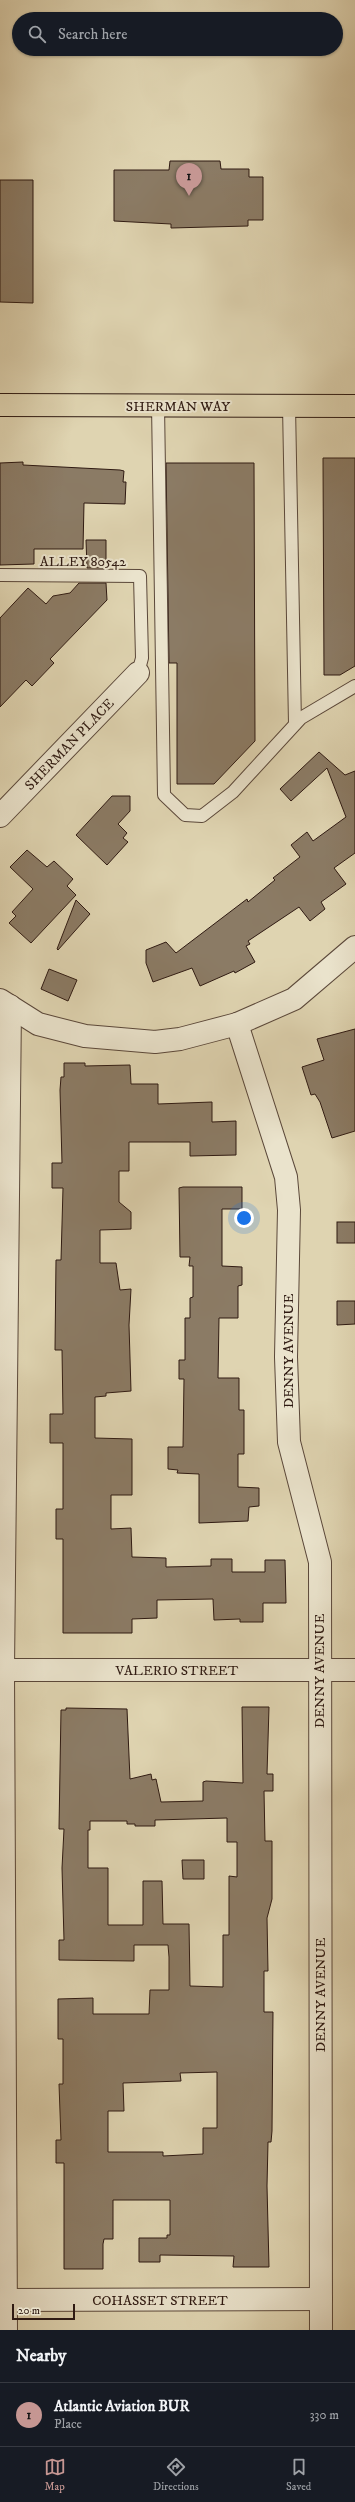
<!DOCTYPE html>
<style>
body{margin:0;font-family:"IM FELL DW Pica",serif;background:#242831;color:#f1f3f6}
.scale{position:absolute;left:12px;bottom:10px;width:63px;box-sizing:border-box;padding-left:4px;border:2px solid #2f1a12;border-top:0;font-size:11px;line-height:14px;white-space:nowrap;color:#2f1a12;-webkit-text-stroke:3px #eae3cc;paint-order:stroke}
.you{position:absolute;left:244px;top:1218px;width:14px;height:14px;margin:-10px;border:3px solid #fff;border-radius:50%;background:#1a73e8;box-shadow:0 0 0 6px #1a73e833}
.badge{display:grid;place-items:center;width:26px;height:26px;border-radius:50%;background:#c59692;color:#111;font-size:13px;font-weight:700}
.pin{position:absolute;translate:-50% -33px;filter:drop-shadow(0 1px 2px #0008)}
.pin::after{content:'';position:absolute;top:21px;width:14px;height:12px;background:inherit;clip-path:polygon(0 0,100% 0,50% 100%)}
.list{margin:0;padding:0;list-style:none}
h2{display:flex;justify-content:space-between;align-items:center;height:52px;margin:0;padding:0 16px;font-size:17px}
h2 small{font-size:13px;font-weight:400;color:#9ea1a6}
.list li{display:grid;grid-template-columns:26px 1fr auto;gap:12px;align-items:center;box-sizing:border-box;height:64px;padding:0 16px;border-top:1px solid #363941}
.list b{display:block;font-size:15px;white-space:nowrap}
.list p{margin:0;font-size:13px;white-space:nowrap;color:#9ea1a6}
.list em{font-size:13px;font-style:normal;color:#9ea1a6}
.icon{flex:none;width:22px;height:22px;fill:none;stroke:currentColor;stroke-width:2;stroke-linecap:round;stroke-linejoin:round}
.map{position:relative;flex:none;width:355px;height:2330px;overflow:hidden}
.search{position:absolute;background:#171b24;box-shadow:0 1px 3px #0004;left:12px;right:12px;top:12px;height:44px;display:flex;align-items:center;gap:10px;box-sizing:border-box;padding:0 14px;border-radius:22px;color:#9ea1a6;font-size:15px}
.sheet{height:116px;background:#171b24}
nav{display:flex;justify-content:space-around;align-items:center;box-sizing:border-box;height:56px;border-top:1px solid #363941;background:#171b24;font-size:11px;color:#9ea1a6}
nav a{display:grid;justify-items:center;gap:2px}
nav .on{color:#c59692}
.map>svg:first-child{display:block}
</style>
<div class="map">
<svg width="355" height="2330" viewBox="0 0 355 2330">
<rect width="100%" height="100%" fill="#dfd4b1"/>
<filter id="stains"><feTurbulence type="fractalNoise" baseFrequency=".005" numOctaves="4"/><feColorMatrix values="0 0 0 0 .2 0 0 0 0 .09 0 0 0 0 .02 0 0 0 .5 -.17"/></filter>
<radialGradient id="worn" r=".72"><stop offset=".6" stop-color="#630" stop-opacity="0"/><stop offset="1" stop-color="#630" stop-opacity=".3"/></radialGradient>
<g fill="#8b7b65" stroke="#2f1a12" fill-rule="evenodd">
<polygon points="170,161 220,161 221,169 249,169 249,177 263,177 263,220 248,220 248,226 171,228 171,224 114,221 114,170 169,170"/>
<polygon points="0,180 33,180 33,303 0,302"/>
<polygon points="323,458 355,458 355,666 340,675 324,675"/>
<polygon points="23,462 23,465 120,470 124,471 123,482 126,482 125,504 84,503 83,549 34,549 34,564 0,565 0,463"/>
<polygon points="166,463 254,463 255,741 214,784 177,784 177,663 169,663"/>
<polygon points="86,540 106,540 106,568 87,568"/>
<polygon points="79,583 106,583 107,600 50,659 54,663 32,686 26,680 0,707 0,618 28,588 46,604 53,596 70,593"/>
<polygon points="319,752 345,775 355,771 355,853 334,868 346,884 321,902 325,909 310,921 299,907 248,941 250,944 246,946 255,962 235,973 234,971 200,986 192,968 153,982 146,963 146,950 166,942 176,953 247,899 248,902 275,880 273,878 300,857 291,845 307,832 313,841 346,817 327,768 291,801 280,789"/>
<polygon points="112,796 130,796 130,811 118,824 127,833 123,838 128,842 107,865 76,835"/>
<polygon points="27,850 47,867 54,861 73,879 67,886 76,895 31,943 9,923 16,916 12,912 33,889 10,867"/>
<polygon points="76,900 90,914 58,950 57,949"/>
<polygon points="49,969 77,980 68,1001 41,989"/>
<polygon points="355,1029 355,1131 332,1138 320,1102 315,1094 311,1095 302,1067 324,1060 317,1039"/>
<polygon points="64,1063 85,1063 85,1066 130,1065 131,1084 158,1084 158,1104 212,1102 212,1122 236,1121 236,1155 190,1156 190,1142 129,1142 129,1171 119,1171 119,1202 131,1212 131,1229 100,1230 100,1263 116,1263 120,1290 131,1289 129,1325 131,1391 106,1393 106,1396 95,1397 95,1438 132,1439 132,1495 111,1495 111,1529 131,1528 132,1557 166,1558 166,1567 211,1566 211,1559 232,1559 232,1572 265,1572 265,1560 285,1560 286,1603 263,1603 263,1622 240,1622 240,1619 214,1620 213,1599 157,1600 157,1618 132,1619 132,1633 63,1633 63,1539 56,1539 56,1509 63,1509 63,1443 50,1443 50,1414 63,1414 62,1350 55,1350 56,1260 61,1260 63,1188 52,1188 52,1163 62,1163 60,1090 61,1077 64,1077"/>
<polygon points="183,1187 242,1187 242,1209 222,1209 222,1266 242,1267 242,1285 238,1286 238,1318 219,1318 218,1378 239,1378 239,1410 244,1410 244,1454 238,1454 238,1487 259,1488 259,1506 249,1507 248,1521 199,1523 199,1474 177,1473 178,1470 168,1469 168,1447 183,1447 184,1379 179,1379 179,1360 185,1360 185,1318 190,1318 190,1298 193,1297 193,1266 189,1266 190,1257 180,1257 179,1188"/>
<rect x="337" y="1222" width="18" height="21"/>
<polygon points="337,1301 355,1301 355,1324 337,1325"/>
<path d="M242 1707H269L267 1774H273V1791H264L265 1841H272V1899L267 1918 268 1971H264V2012H273L272 2131 271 2142H268L267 2186 269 2267H233L234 2256 160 2255V2262H139V2238H167V2235H170V2200H113V2239H104L103 2244V2269H64V2163H56V2140H61L59 2084H63V2039H58V1999L93 1998V2014H149L150 1990H169V1957L168 1945H134V1961L59 1960V1940H64L62 1868 64 1829H59L61 1710H66V1708L127 1709 130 1779 151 1774 152 1780 156 1779 161 1802 203 1801V1782L206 1781 243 1783ZM227 1818V1842H237V1877L229 1876V1935H223V1987L190 1986 189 1924H163L162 1881H143V1925H108V1868H88V1830H90V1821H127V1824H135V1826H155V1820ZM217 2072V2128H203V2154L163 2156V2152H108V2111H124L123 2083 181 2081 180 2073Z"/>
<polygon points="182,1860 204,1860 204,1879 183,1879"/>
</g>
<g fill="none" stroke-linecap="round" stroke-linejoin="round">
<g stroke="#5b483a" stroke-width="14">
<g id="lane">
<polyline points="158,405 164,795 185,815 202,816 233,792 301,718 355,686"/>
<polyline points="289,406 295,724"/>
<polyline points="0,575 140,576 142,658 138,673"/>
</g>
</g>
<g stroke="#5b483a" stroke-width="24">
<g id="street">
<polyline points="0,816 138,673"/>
<polyline points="0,1000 38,1024 85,1036 155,1042 180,1039 237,1024 294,999 355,947"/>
<polyline points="237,1024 286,1177 289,1210 286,1357 289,1442 320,1562 321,2330"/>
<polyline points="0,1670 355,1670"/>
<polyline points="0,2300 321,2299"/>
<polyline points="6,2330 3,1670 10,1006"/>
</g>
</g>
<g stroke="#2f1a12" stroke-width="24">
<polyline id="primary" points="0,405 355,406"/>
</g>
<use href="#lane" stroke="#eae3cc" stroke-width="12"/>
<use href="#street" stroke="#eae3cc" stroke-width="22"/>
<use href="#primary" stroke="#dfd4b1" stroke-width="22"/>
</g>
<g text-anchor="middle" stroke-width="4" stroke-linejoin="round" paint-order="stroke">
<g font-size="14" fill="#2f1a12" stroke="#eae3cc">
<text x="178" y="411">SHERMAN WAY</text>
<text x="83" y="566">ALLEY 80542</text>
<text transform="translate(69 744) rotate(-46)" y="5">SHERMAN PLACE</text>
<text transform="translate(288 1351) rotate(-90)" y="5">DENNY AVENUE</text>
<text x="177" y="1675">VALERIO STREET</text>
<text transform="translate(319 1671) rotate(-90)" y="5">DENNY AVENUE</text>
<text transform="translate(320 1995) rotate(-90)" y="5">DENNY AVENUE</text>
<text x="160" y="2305">COHASSET STREET</text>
</g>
</g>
<rect width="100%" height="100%" filter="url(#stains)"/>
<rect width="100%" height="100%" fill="url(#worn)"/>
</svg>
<div class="scale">20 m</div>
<div class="you"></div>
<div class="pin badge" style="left:189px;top:196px">1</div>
<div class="search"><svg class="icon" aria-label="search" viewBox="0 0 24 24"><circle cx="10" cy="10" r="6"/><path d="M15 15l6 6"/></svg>Search here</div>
</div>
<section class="sheet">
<h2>Nearby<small></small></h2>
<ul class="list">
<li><span class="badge">1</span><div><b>Atlantic Aviation BUR</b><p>Place</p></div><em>330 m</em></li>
</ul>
</section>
<nav>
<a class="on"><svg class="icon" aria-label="map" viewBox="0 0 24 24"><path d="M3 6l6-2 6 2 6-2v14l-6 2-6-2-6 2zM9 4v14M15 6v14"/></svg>Map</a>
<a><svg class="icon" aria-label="directions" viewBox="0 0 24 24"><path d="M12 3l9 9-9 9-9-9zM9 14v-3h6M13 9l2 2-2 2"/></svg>Directions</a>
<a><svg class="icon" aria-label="saved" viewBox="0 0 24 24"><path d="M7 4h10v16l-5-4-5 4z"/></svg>Saved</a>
</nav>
